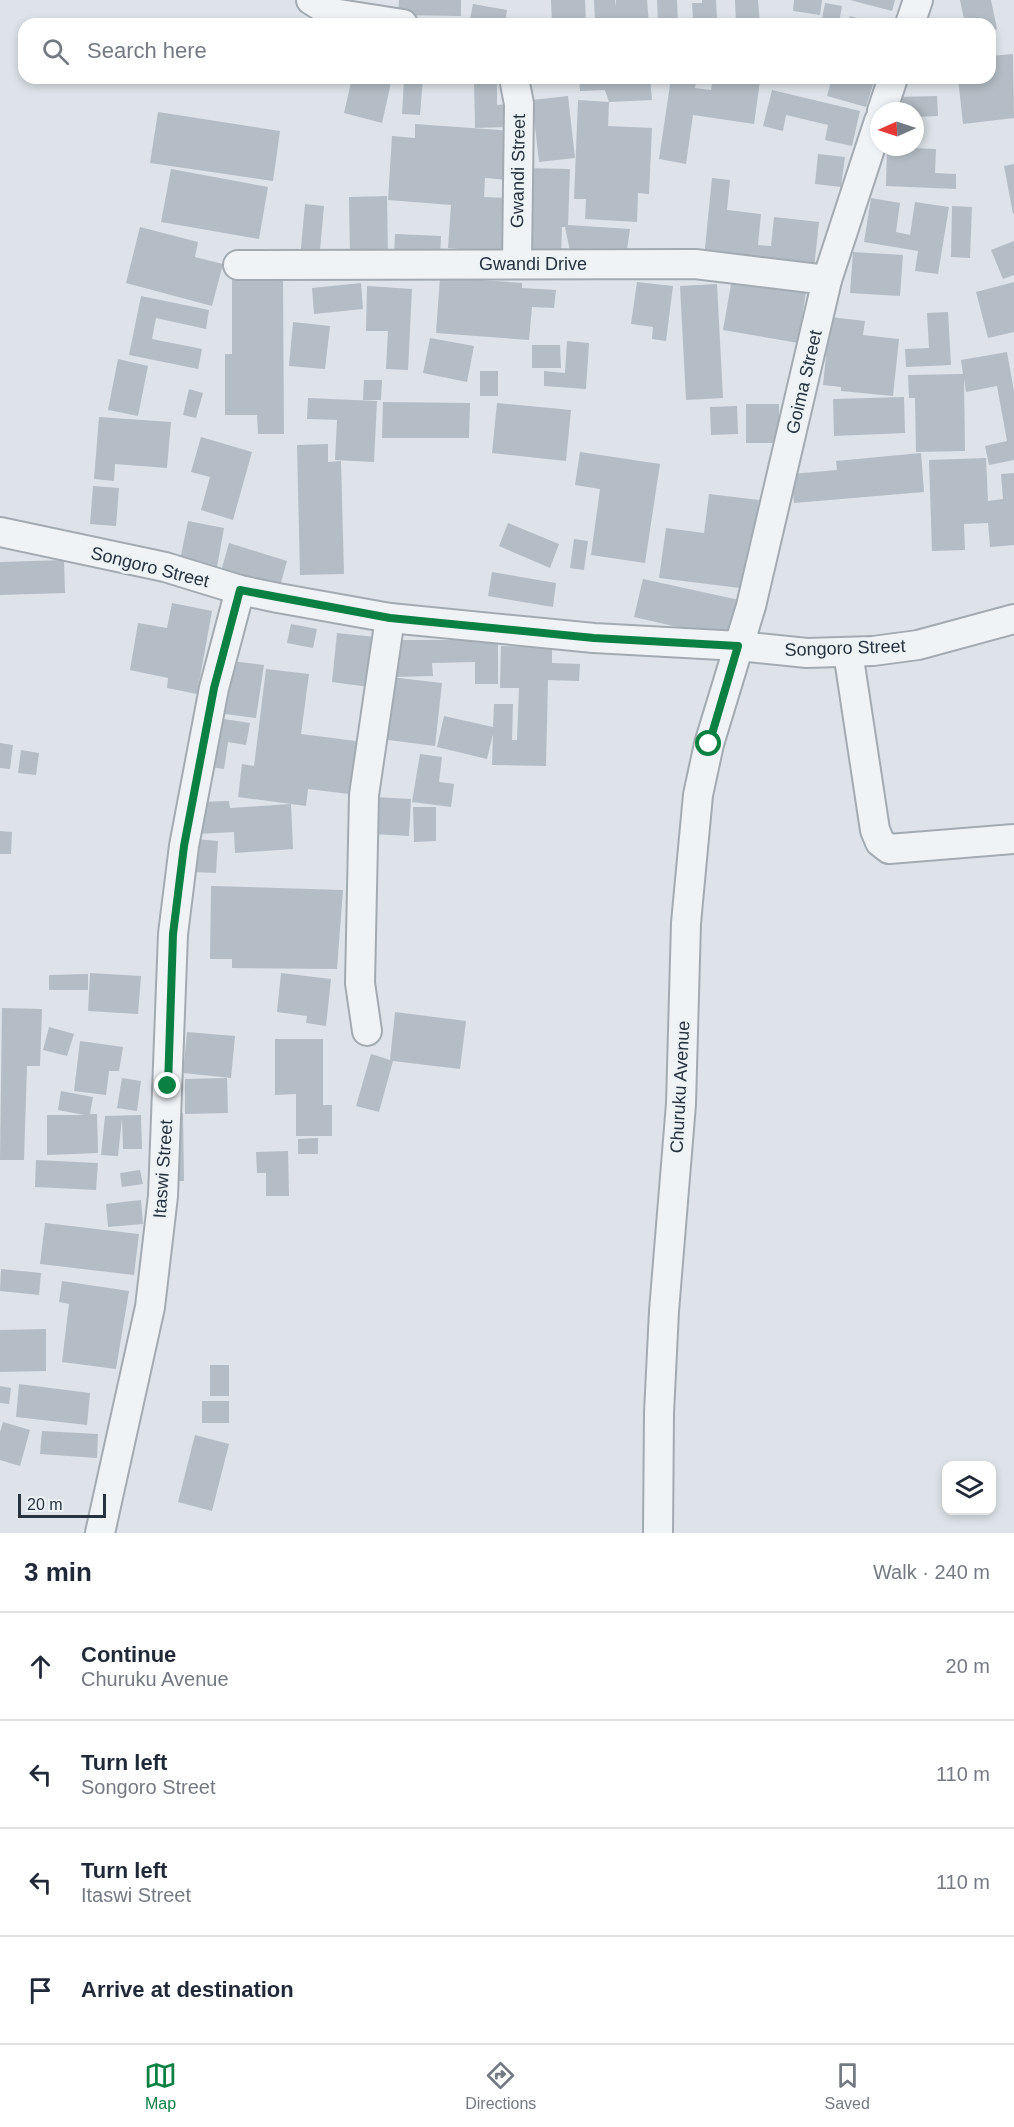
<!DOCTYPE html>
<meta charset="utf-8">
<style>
body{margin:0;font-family:Helvetica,sans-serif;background:#f6f6f7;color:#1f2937}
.controls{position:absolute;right:18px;bottom:18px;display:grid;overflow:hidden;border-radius:12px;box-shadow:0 3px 9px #0003}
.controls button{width:54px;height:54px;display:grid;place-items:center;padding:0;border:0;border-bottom:2px solid #e0e1e3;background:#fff;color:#1f2937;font:30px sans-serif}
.compass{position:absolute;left:870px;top:102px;width:54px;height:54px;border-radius:50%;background:#fff;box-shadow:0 3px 9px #0003;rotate:267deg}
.scale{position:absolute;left:18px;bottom:15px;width:88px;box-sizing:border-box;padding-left:6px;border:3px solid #26333f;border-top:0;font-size:16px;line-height:21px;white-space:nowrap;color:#26333f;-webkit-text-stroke:4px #edf2f5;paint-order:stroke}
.stop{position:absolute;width:18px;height:18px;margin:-14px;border:4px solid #0b8043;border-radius:50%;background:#fff}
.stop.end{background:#0b8043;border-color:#fff;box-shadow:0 2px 6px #0008}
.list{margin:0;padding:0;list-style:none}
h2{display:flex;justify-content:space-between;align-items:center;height:78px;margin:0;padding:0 24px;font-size:26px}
h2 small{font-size:20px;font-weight:400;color:#747a83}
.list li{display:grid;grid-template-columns:39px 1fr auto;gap:18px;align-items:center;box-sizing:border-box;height:108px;padding:0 24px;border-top:2px solid #e0e1e3}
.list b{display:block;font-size:22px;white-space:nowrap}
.list p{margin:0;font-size:20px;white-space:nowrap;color:#747a83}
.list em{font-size:20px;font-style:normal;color:#747a83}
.icon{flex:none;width:33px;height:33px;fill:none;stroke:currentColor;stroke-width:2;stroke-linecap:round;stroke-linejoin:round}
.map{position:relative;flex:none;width:1014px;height:1533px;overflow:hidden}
.search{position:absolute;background:#fff;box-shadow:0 3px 9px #0003;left:18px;right:18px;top:18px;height:66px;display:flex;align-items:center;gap:15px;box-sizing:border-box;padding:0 21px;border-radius:18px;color:#747a83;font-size:22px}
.sheet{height:510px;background:#fff}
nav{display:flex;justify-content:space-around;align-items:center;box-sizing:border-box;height:84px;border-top:2px solid #e0e1e3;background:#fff;font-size:16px;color:#747a83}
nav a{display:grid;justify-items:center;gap:3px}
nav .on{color:#0b8043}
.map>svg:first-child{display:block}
</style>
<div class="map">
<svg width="1014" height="1533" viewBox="0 0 1014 1533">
<rect width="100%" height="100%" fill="#dde3e8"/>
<g fill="#b4bdc5">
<polygon points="399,0 461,0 461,16 398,15"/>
<polygon points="551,0 585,0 586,24 552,24"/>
<polygon points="594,0 615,0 616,7 616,0 647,0 649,24 617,24 616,20 595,20"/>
<polygon points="657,0 677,0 678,24 658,24"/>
<polygon points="702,0 716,0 717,19 693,20 692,3 702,3"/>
<polygon points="735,0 758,0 760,24 736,24"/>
<polygon points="794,0 822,0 820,15 793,11"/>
<polygon points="850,0 895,0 892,11"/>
<polygon points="960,0 991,0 997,29 990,31 990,24 965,24"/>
<polygon points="825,3 842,6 839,24 821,24"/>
<polygon points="473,4 507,10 505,24 469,24"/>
<polygon points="850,16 875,23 875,24 848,24"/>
<polygon points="1013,54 1014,118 963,124 958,78 990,78 990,56"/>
<polygon points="352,78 392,78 382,123 344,113"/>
<polygon points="404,78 423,78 420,115 402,114"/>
<polygon points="474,78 497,78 497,105 508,104 508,127 475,128"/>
<polygon points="536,78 578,78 578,80 537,82"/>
<polygon points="579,78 650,78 652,100 609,102 605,90 580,91"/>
<polygon points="671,78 697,78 695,88 711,90 713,78 760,81 754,124 693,115 686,164 659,159"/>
<polygon points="832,78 875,78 866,107 827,96"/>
<polygon points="772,90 860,111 852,146 825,140 828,125 786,115 783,131 763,126"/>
<polygon points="568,96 575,158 539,162 532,100"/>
<polygon points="937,96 938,116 915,117 915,111 897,111 896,97"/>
<polygon points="578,100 609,102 608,126 652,128 649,194 638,193 637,222 585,219 586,199 574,199"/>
<polygon points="158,112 280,131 273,181 150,163"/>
<polygon points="415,124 512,131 508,180 485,178 484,197 511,198 507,253 448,248 451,205 388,200 392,136 415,138"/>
<polygon points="887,147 936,149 935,173 956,174 956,189 886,186"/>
<polygon points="818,154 845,157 841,187 815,184"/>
<polygon points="1014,164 1014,213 1013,214 1004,166"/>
<polygon points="524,168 570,169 568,225 630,229 626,257 570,251 565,227 562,227 561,258 522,258"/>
<polygon points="171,169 268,187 259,239 161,222"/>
<polygon points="712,178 730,180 727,210 761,214 758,245 771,246 774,217 819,222 814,269 704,258"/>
<polygon points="387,196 388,259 350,261 349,197"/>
<polygon points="871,198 900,203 896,232 910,235 915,202 949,207 938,274 915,271 918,251 864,242"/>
<polygon points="305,204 324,206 319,261 300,259"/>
<polygon points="952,206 972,207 970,258 951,257"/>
<polygon points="140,227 198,242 195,257 223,264 212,306 126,283"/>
<polygon points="395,234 441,236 440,260 394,258"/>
<polygon points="1014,241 1014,275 1003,279 991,250"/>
<polygon points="853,252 903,255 900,296 850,293"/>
<polygon points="733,273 807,286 798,343 723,330"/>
<polygon points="440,277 522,283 522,288 556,290 554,308 532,307 529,340 436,333"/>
<polygon points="283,278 284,434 258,434 257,415 225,415 225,354 232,354 232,279"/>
<polygon points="637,282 673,286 666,341 652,339 653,327 631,324"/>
<polygon points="1014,282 1014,332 988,338 976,292"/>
<polygon points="361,283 363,309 314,314 312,288"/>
<polygon points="717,284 723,398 686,400 680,286"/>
<polygon points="367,286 412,289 408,370 386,369 388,331 366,331"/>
<polygon points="141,296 209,310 206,329 156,318 152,339 202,349 198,369 129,355"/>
<polygon points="948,312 951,365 906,367 905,349 929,348 927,313"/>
<polygon points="830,317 865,321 863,335 899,339 893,396 841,391 841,387 823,385"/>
<polygon points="293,322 330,326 325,369 289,366"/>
<polygon points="430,338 474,346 467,382 423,373"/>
<polygon points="567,341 589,343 586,389 544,386 544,371 565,373"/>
<polygon points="532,345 560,345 561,368 532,368"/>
<polygon points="1007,352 1014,391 1014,460 989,465 985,446 1007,441 997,386 966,392 964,379 965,451 916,452 915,398 909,398 908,375 963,374 961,360"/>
<polygon points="118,359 148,366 138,416 108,410"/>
<rect x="480" y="371" width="18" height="25"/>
<polygon points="364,380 382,380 381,400 363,400"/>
<polygon points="189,389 203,393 196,418 183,415"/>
<polygon points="904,397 905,433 834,436 833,399"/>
<polygon points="308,398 377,401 374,462 335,460 337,420 307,419"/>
<polygon points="383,402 470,403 469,438 382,438"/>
<polygon points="497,403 571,410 566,461 492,453"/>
<rect x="746" y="404" width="33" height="39"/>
<polygon points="737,406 738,434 711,435 710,407"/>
<polygon points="99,417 171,422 167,468 115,464 114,481 94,479"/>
<polygon points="201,437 252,452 233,520 201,510 210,477 191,472"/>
<polygon points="328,444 328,462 341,461 344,574 300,575 297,445"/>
<polygon points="580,452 660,464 645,563 591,555 600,489 575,485"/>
<polygon points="921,453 924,492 794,503 791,474 837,470 836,461"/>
<polygon points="986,458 988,501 1003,499 1001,474 1014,473 1014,545 990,547 988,523 964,524 965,550 932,551 929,460"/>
<polygon points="93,486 119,488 116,526 90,524"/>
<polygon points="709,494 759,500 748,589 659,578 666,528 704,533"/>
<polygon points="188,521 224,528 217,567 180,560"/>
<polygon points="508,523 559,544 550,568 499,546"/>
<polygon points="574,539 588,541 584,570 570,568"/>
<polygon points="229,543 287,561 278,593 220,575"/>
<polygon points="64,560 65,593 0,595 0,562"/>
<polygon points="492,572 556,583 553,607 488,596"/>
<polygon points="643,579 739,600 730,639 634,617"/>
<polygon points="172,603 212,611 197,694 167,688 168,678 130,670 138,623 167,628"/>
<polygon points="291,624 317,629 313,648 287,643"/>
<polygon points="337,633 375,637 369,687 332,682"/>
<polygon points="395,640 498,640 498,684 475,684 475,662 432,663 433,676 395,677"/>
<polygon points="501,646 552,647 552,663 580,664 579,681 548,680 546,766 492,765 493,734 487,759 437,747 444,716 493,727 494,704 513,704 512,740 517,740 519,688 500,688"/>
<polygon points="224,660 264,665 256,718 217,713"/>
<polygon points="266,669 309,674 301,734 356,741 349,794 308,789 306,806 238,797 242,764 254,766"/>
<polygon points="390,677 442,683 435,746 381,739"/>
<polygon points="211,717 250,723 246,745 228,742 224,769 204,766"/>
<polygon points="0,743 13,745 10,769 0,768"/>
<polygon points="21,750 39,753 36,775 18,773"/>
<polygon points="420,754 442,757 439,782 454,784 451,807 412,802"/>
<polygon points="374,797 411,799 409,836 372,834"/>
<polygon points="229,801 230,808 291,804 293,849 235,853 234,832 198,834 196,802"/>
<polygon points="413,807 436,807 436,841 414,842"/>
<polygon points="0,831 12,832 11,854 0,854"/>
<polygon points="195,839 218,841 216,873 192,872"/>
<polygon points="211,886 343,890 337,969 232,968 232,959 210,959"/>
<polygon points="90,973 141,976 138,1014 88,1011"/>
<polygon points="281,973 331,979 326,1026 306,1023 307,1016 277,1012"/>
<polygon points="88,974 88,990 49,990 49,975"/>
<polygon points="2,1008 42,1009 40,1066 27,1066 24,1160 0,1160"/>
<polygon points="395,1012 466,1021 460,1069 393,1061 379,1112 356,1106 371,1054 390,1060"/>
<polygon points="49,1027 74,1034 67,1056 43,1050"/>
<polygon points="187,1032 235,1036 231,1078 183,1073"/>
<polygon points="275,1039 323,1039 323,1105 332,1105 332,1136 296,1136 296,1094 275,1095"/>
<polygon points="80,1041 123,1047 119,1071 109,1071 106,1095 74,1091"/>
<polygon points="122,1078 141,1081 137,1111 117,1108"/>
<polygon points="227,1078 228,1113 185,1114 185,1079"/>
<polygon points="61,1091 93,1097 90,1114 97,1114 98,1153 47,1155 47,1115 84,1115 58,1110"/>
<polygon points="183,1113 184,1181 158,1182 157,1114"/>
<polygon points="141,1115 142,1149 123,1149 122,1118 118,1156 101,1155 105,1116"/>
<polygon points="318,1138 318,1154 298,1154 298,1139"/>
<polygon points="288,1151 289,1196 266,1196 266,1173 257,1173 256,1152"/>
<polygon points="36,1160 98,1163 96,1190 35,1187"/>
<polygon points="140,1170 143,1184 122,1187 120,1173"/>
<polygon points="141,1200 143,1224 108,1227 106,1204"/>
<polygon points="45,1223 139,1234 134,1275 40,1264"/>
<polygon points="1,1269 41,1273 39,1295 0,1291"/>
<polygon points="62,1281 129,1291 116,1369 62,1362 69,1304 59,1302"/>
<polygon points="46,1329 46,1371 0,1372 0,1330"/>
<rect x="210" y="1365" width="19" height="31"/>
<polygon points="19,1384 90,1393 87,1425 16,1417"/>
<polygon points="0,1386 11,1388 9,1404 0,1403"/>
<rect x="202" y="1401" width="27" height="22"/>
<polygon points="3,1422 30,1430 20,1466 0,1460 0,1432"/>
<polygon points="42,1431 98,1434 97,1458 40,1454"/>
<polygon points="195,1435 229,1444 212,1511 178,1502"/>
</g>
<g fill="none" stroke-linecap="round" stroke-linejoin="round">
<g stroke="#a2abb2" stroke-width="32">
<g id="minor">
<polyline points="311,0 332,13 403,24"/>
<polyline points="910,24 918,0"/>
<polyline points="514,78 519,104 517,264"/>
<polyline points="882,111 893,78"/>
<polyline points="238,265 695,264 827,280"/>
<polyline points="0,532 165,567 240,590 278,598 390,618 594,638 739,646 807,653 873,651 918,645 1014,619"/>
<polyline points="848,652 875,830 880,842 889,849 1014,839"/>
<polyline points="367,1031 360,983 364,795 390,618"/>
<polyline points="100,1533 150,1307 163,1196 173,934 184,846 214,688 240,590"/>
<polyline points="658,1533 659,1413 664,1311 681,1104 686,923 698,795 709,744 751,606 827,280 879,121"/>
</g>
</g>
<use href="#minor" stroke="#f0f3f6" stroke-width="28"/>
</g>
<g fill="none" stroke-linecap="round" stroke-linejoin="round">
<polyline stroke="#0b8043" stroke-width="8" points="168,1086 173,934 184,846 214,688 240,590 390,618 594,638 738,646 709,744"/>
</g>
<g text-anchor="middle" stroke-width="6" stroke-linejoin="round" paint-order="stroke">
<g font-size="18" fill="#26333f" stroke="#edf2f5">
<text transform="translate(518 171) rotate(-89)" y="6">Gwandi Street</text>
<text x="533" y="270">Gwandi Drive</text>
<text transform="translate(804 382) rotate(-77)" y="6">Goima Street</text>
<text transform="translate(150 567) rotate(14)" y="6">Songoro Street</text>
<text transform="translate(845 648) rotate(-2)" y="6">Songoro Street</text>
<text transform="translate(680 1087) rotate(-87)" y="6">Churuku Avenue</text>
<text transform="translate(163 1169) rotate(-86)" y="6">Itaswi Street</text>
</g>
</g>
</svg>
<div class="controls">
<button><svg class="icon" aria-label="layers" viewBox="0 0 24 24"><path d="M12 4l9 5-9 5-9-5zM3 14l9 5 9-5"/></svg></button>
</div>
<svg class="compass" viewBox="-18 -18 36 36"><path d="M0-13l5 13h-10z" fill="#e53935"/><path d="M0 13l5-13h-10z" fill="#747a83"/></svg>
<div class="scale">20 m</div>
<div class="stop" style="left:709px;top:744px"></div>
<div class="stop end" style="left:168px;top:1086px"></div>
<div class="search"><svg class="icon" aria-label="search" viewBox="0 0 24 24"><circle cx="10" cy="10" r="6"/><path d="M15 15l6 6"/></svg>Search here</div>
</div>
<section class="sheet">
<h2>3 min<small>Walk · 240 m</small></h2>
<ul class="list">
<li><svg class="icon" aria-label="ahead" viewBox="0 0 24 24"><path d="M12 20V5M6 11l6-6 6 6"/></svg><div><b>Continue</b><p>Churuku Avenue</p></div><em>20 m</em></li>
<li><svg class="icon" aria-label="left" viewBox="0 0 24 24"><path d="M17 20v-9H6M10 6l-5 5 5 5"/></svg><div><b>Turn left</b><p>Songoro Street</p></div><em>110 m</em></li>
<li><svg class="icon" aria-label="left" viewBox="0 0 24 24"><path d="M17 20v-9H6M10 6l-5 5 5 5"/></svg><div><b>Turn left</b><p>Itaswi Street</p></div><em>110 m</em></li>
<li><svg class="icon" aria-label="arrive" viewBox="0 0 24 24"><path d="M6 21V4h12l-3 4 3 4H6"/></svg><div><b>Arrive at destination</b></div></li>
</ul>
</section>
<nav>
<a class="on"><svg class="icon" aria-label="map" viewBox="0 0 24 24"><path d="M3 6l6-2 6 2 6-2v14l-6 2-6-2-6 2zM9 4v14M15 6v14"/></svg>Map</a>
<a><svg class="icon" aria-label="directions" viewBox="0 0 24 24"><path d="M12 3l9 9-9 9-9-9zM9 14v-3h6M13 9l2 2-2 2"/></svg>Directions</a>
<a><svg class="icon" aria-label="saved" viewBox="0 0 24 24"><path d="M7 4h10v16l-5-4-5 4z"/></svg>Saved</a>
</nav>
